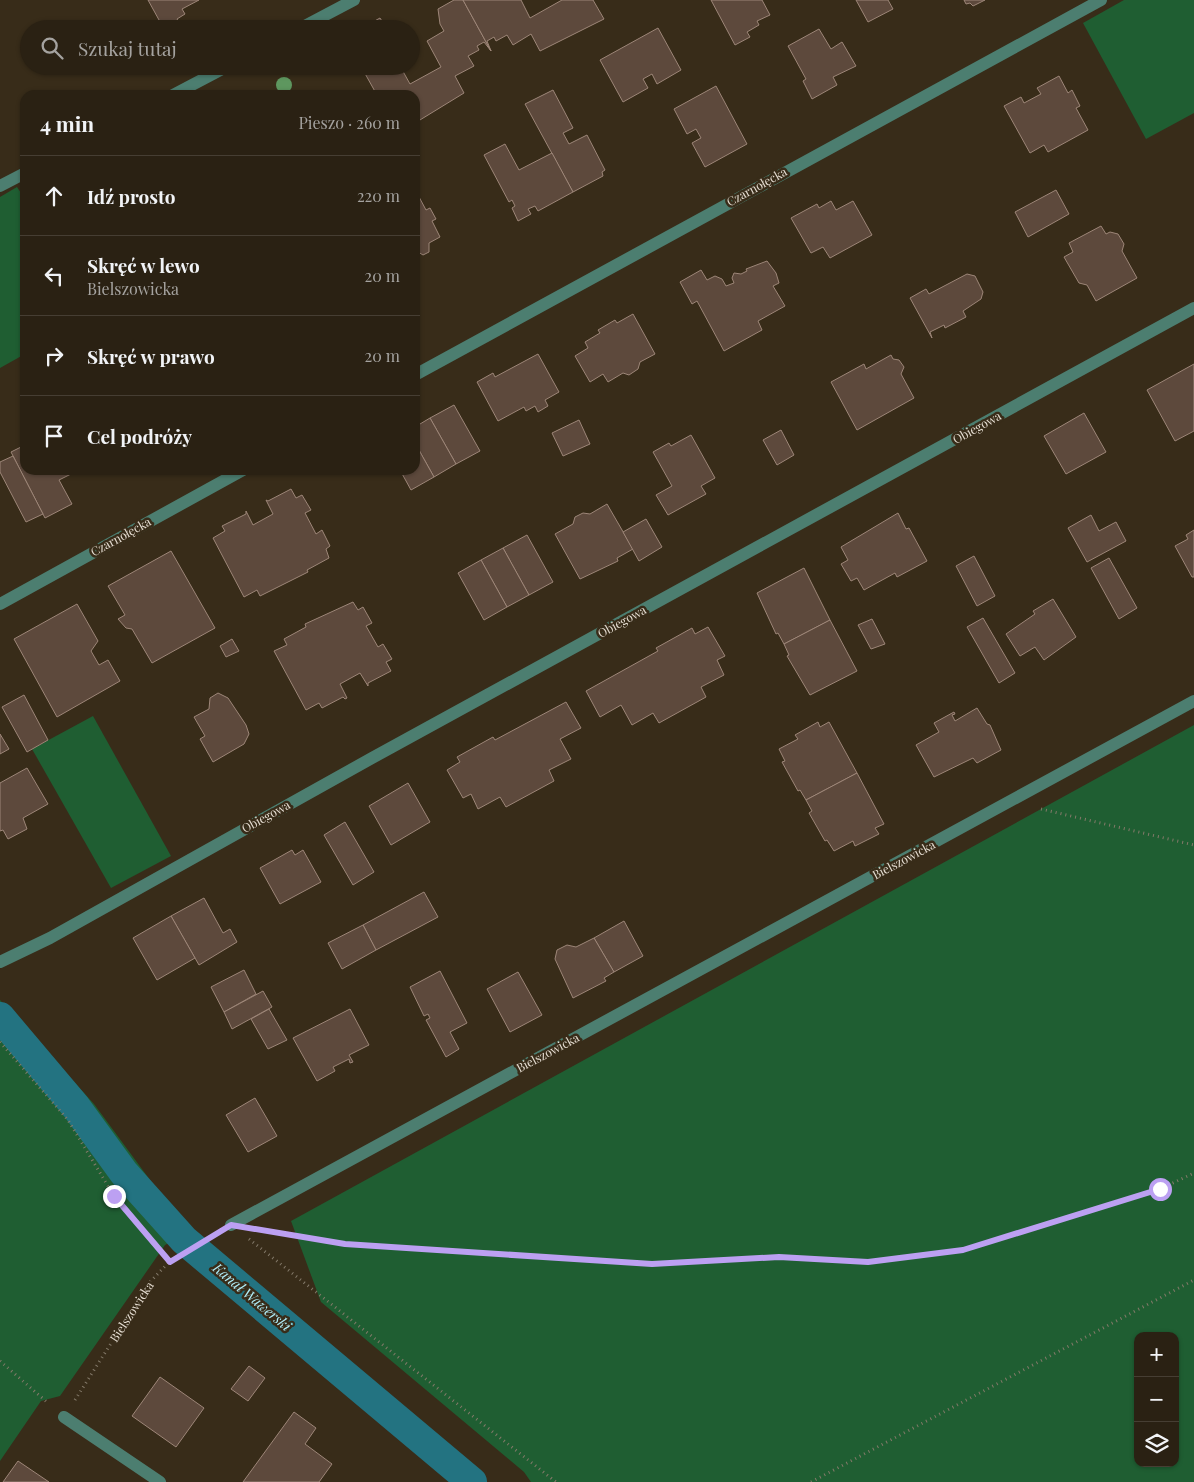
<!DOCTYPE html>
<html lang="pl">
<meta charset="utf-8">
<style>
body{margin:0;font-family:"Playfair Display",serif;background:#362e21;color:#f1f3f6}
.controls{position:absolute;right:15px;bottom:15px;display:grid;overflow:hidden;border-radius:10px;box-shadow:0 1px 4px #0004}
.controls button{width:45px;height:45px;display:grid;place-items:center;padding:0;border:0;border-bottom:1px solid #463e33;background:#2a2113;color:#f1f3f6;font:25px sans-serif}
.stop{position:absolute;width:15px;height:15px;margin:-11px;border:4px solid #bca0f2;border-radius:50%;background:#fff}
.stop.end{background:#bca0f2;border-color:#fff;box-shadow:0 1px 5px #0008}
.list{margin:0;padding:0;list-style:none}
h2{display:flex;justify-content:space-between;align-items:center;height:65px;margin:0;padding:0 20px;font-size:21px}
h2 small{font-size:16px;font-weight:400;color:#a5a3a0}
.list li{display:grid;grid-template-columns:32px 1fr auto;gap:15px;align-items:center;box-sizing:border-box;height:80px;padding:0 20px;border-top:1px solid #463e33}
.list b{display:block;font-size:19px;white-space:nowrap}
.list p{margin:0;font-size:16px;white-space:nowrap;color:#a5a3a0}
.list em{font-size:16px;font-style:normal;color:#a5a3a0}
.icon{flex:none;width:28px;height:28px;fill:none;stroke:currentColor;stroke-width:2;stroke-linecap:round;stroke-linejoin:round}
.map{position:relative;flex:none;width:1194px;height:1482px;overflow:hidden}
.search{position:absolute;background:#2a2113;box-shadow:0 1px 4px #0004;left:20px;top:20px;width:400px;height:55px;display:flex;align-items:center;gap:12px;box-sizing:border-box;padding:0 18px;border-radius:28px;color:#a5a3a0;font-size:19px}
.panel{position:absolute;background:#2a2113;box-shadow:0 1px 4px #0004;left:20px;top:90px;width:400px;height:385px;border-radius:15px}
.map>svg:first-child{display:block}
</style>
<div class="map">
<svg width="1194" height="1482" viewBox="0 0 1194 1482">
<rect width="100%" height="100%" fill="#382c19"/>
<g fill="#1f5e32" fill-rule="evenodd">
<polygon points="1124,0 1194,0 1194,113 1146,139 1083,23"/>
<polygon points="17,187 25,199 25,354 0,368 0,197"/>
<polygon points="93,716 171,856 111,888 32,749"/>
<path d="M1194 725V1482H531L524 1472 321 1302 291 1221ZM1138 1336H1175V1463H1138Z"/>
<polygon points="0,1000 94,1104 167,1203 192,1230 165,1245 60,1396 41,1401 0,1461"/>
</g>
<g fill="none" stroke-linecap="round" stroke-linejoin="round">
<polyline stroke="#237381" stroke-width="30" points="0,1017 76,1107 124,1173 184,1240 472,1482"/>
</g>
<g fill="#5d493c" stroke="#9d8678">
<polygon points="148,0 199,0 182,9 185,14 177,19 180,24 171,29 164,29"/>
<polygon points="454,0 463,0 491,51 484,42 477,46 479,50 468,56 474,66 455,76 464,93 415,123 415,95 377,95 363,70 369,66 400,66 410,84 441,67 427,41 444,31 440,24 438,9"/>
<polygon points="463,0 521,0 530,18 562,0 593,0 604,19 540,51 531,34 513,45 507,35 496,41 494,37 487,41 491,51"/>
<polygon points="711,0 762,0 770,15 757,21 759,25 747,32 750,37 735,45"/>
<polygon points="856,0 888,0 893,9 868,22"/>
<polygon points="964,0 985,0 973,6 970,3 966,4"/>
<polygon points="380,18 387,29 374,29 371,23"/>
<polygon points="658,28 681,70 657,84 652,74 643,79 648,88 623,102 600,60"/>
<polygon points="819,29 831,49 842,42 856,66 833,77 837,85 812,99 803,81 806,79 788,46"/>
<polygon points="1059,76 1068,93 1072,90 1080,106 1076,108 1088,130 1048,152 1044,145 1030,153 1004,106 1021,97 1024,103 1041,94 1037,88"/>
<polygon points="716,86 747,144 705,167 692,143 701,138 696,129 687,134 674,109"/>
<polygon points="553,90 573,128 563,133 569,144 587,135 605,170 602,172 603,176 573,192 525,104"/>
<polygon points="505,144 519,170 552,153 573,192 538,211 535,206 528,209 531,214 518,221 512,208 515,206 512,200 509,202 484,155"/>
<polygon points="1056,190 1069,214 1028,237 1015,212"/>
<polygon points="418,195 426,210 430,208 436,219 432,221 440,237 429,243 429,252 423,255 415,250 415,196"/>
<polygon points="831,201 836,210 853,201 872,235 830,258 823,247 811,253 791,218 817,204 819,208"/>
<polygon points="1101,226 1106,234 1110,232 1118,234 1124,244 1122,251 1137,278 1096,301 1087,285 1079,283 1064,257 1073,252 1069,243"/>
<polygon points="767,261 776,273 779,283 773,286 785,306 758,321 762,330 724,351 697,301 692,304 680,282 701,270 707,280 715,276 722,279 726,286 734,283 732,278 734,273 741,274 747,271 746,269"/>
<polygon points="967,274 975,276 983,292 981,299 963,311 966,317 945,328 944,325 930,332 932,338 910,298 926,289 929,294"/>
<polygon points="633,314 655,354 640,362 638,369 629,375 623,373 608,382 603,374 590,382 575,356 588,348 585,342 600,333 598,330 615,320 617,323"/>
<polygon points="538,354 559,392 545,400 548,406 538,412 535,406 526,411 524,407 498,421 477,382 493,373 495,377"/>
<polygon points="891,355 893,359 899,360 904,367 901,374 914,398 857,430 831,382 864,364 866,369"/>
<polygon points="1194,364 1194,431 1175,441 1147,390"/>
<polygon points="454,405 480,451 456,464 430,418"/>
<polygon points="1084,413 1106,452 1066,474 1044,436"/>
<polygon points="430,418 456,464 434,477 415,443 415,427"/>
<polygon points="579,420 590,444 563,456 552,433"/>
<polygon points="781,430 794,455 777,465 763,440"/>
<polygon points="691,435 715,478 701,486 706,494 668,515 656,495 672,486 653,452 669,443 671,446"/>
<polygon points="415,443 434,477 411,490 400,470 415,470"/>
<polygon points="25,445 25,470 74,470 75,472 59,480 72,504 45,518 11,452"/>
<polygon points="13,456 43,514 26,522 0,472 0,462"/>
<polygon points="291,489 296,498 302,495 311,510 305,513 316,534 322,530 330,546 326,549 329,558 307,570 308,572 260,596 257,590 244,597 213,538 225,531 222,526 246,514 246,511 253,525 273,514 266,500 268,501"/>
<polygon points="607,504 633,549 617,558 618,561 580,579 555,534 573,524 575,517 583,513 590,514"/>
<polygon points="898,513 906,529 909,528 927,561 897,577 895,573 864,590 857,578 851,581 841,564 848,560 841,547"/>
<polygon points="1091,515 1099,531 1116,522 1126,541 1087,562 1068,528"/>
<polygon points="646,519 662,547 639,561 623,532"/>
<polygon points="1194,530 1194,577 1192,577 1175,546 1188,539 1186,535"/>
<polygon points="527,535 553,582 529,595 503,548"/>
<polygon points="503,548 529,595 507,607 481,560"/>
<polygon points="171,551 215,628 152,663 132,629 126,628 118,619 125,615 108,586"/>
<polygon points="974,556 995,596 977,606 956,566"/>
<polygon points="1109,558 1137,608 1119,619 1091,568"/>
<polygon points="481,560 507,607 484,620 458,573"/>
<polygon points="804,568 830,620 784,644 778,633 776,634 757,593"/>
<polygon points="1053,599 1076,637 1044,660 1035,647 1020,656 1006,634 1035,614 1033,611"/>
<polygon points="353,602 358,610 363,607 372,623 366,626 378,647 383,644 392,659 386,662 391,671 368,683 368,686 360,673 340,684 347,698 345,699 343,697 322,708 319,703 306,710 274,651 287,645 284,639 306,627 305,624"/>
<polygon points="77,604 98,641 91,651 99,665 108,660 120,681 57,717 14,639"/>
<polygon points="983,618 1015,673 999,683 967,627"/>
<polygon points="872,619 885,644 871,649 858,625"/>
<polygon points="830,620 857,671 810,695 787,656 789,655 784,644"/>
<polygon points="708,627 725,656 717,660 724,675 701,687 706,697 659,723 653,713 632,725 621,705 600,717 586,691 658,651 656,648 692,628 695,634"/>
<polygon points="232,639 239,651 226,657 220,646"/>
<polygon points="218,693 228,698 246,725 249,734 244,744 213,762 200,739 205,736 194,717 209,709 210,698"/>
<polygon points="24,695 48,740 27,752 2,707"/>
<polygon points="566,702 581,728 560,739 571,759 549,770 554,781 506,807 500,797 478,809 471,794 463,798 447,770 460,762 457,757 493,737 495,740"/>
<polygon points="977,708 987,724 990,725 1001,750 977,763 973,758 934,777 916,745 939,732 934,723 954,712 955,714 952,715 955,721"/>
<polygon points="818,722 820,727 829,722 857,773 806,800 800,790 798,791 782,762 785,761 779,749 798,739 795,735"/>
<polygon points="0,734 9,749 0,754"/>
<polygon points="27,768 48,804 23,818 27,829 8,839 3,830 0,831 0,783"/>
<polygon points="857,773 884,824 875,828 879,834 855,846 853,841 834,851 827,840 825,841 809,813 812,811 806,800"/>
<polygon points="408,783 430,822 391,845 369,806"/>
<polygon points="345,822 374,872 353,885 324,835"/>
<polygon points="292,850 295,855 303,850 321,882 280,904 260,868"/>
<polygon points="424,892 438,917 376,950 363,925"/>
<polygon points="204,898 223,933 230,929 237,942 199,965 171,916"/>
<polygon points="171,916 195,958 157,980 133,938"/>
<polygon points="624,921 643,956 614,972 594,938"/>
<polygon points="363,925 376,950 342,969 328,943"/>
<polygon points="594,938 614,972 604,978 606,981 573,998 555,959 557,950 567,945 576,947"/>
<polygon points="244,970 256,994 224,1012 211,987"/>
<polygon points="440,971 467,1023 450,1032 459,1049 446,1057 426,1020 430,1018 428,1014 424,1016 410,987"/>
<polygon points="518,972 542,1015 510,1032 487,989"/>
<polygon points="263,991 272,1007 232,1029 224,1012"/>
<polygon points="269,1009 287,1040 268,1049 251,1019"/>
<polygon points="350,1009 369,1045 349,1055 353,1062 350,1063 349,1059 333,1067 335,1071 317,1081 293,1038"/>
<polygon points="255,1098 277,1136 248,1152 226,1115"/>
<polygon points="249,1366 265,1378 248,1401 231,1389"/>
<polygon points="160,1377 204,1408 176,1447 132,1416"/>
<polygon points="294,1412 316,1428 305,1444 332,1464 319,1482 243,1482"/>
<polygon points="18,1461 49,1482 3,1482"/>
</g>
<g fill="none" stroke-linecap="round" stroke-linejoin="round">
<g stroke="#847a6a" stroke-width="3" stroke-dasharray="1 4" stroke-linecap="butt">
<polyline points="1041,809 1194,845"/>
<polyline points="0,1042 68,1120 114,1196 170,1261"/>
<polyline points="266,1231 345,1244 652,1264 779,1257 868,1262 963,1250 1160,1189 1194,1173"/>
<polyline points="249,1239 556,1482"/>
<polyline points="0,1361 48,1403"/>
<polyline points="75,1400 150,1282 170,1261 213,1235"/>
<polyline points="811,1482 1194,1280"/>
</g>
<g stroke="#4c7e70" stroke-width="12">
<polyline points="299,29 354,0"/>
<polyline points="173,95 228,66"/>
<polyline points="0,186 25,173"/>
<polyline points="415,375 1101,0"/>
<polyline points="0,604 243,470"/>
<polyline points="0,962 50,938 372,758 1194,308"/>
<polyline points="231,1225 1194,701"/>
<polyline points="64,1417 160,1482"/>
</g>
</g>
<circle fill="#5e975f" cx="284" cy="85" r="8"/>
<g fill="none" stroke-linecap="round" stroke-linejoin="round">
<polyline stroke="#bca0f2" stroke-width="6" points="114,1196 170,1262 231,1225 345,1244 652,1264 779,1257 868,1262 963,1250 1160,1189"/>
</g>
<g text-anchor="middle" stroke-width="5" stroke-linejoin="round" paint-order="stroke">
<g font-size="12" fill="#e7dfd4" stroke="#382c19">
<text transform="translate(757 187) rotate(-29)" y="4">Czarnołęcka</text>
<text transform="translate(977 428) rotate(-29)" y="4">Obiegowa</text>
<text transform="translate(121 537) rotate(-29)" y="4">Czarnołęcka</text>
<text transform="translate(622 622) rotate(-29)" y="4">Obiegowa</text>
<text transform="translate(266 817) rotate(-29)" y="4">Obiegowa</text>
<text transform="translate(904 860) rotate(-28)" y="4">Bielszowicka</text>
<text transform="translate(548 1053) rotate(-28)" y="4">Bielszowicka</text>
<text transform="translate(132 1312) rotate(-57)" y="4">Bielszowicka</text>
</g>
<g font-size="14" font-style="italic" fill="#b1effa" stroke="#382c19">
<text transform="translate(252 1297) rotate(40)" y="5">Kanał Wawerski</text>
</g>
</g>
</svg>
<div class="controls">
<button>+</button>
<button>−</button>
<button><svg class="icon" aria-label="layers" viewBox="0 0 24 24"><path d="M12 4l9 5-9 5-9-5zM3 14l9 5 9-5"/></svg></button>
</div>
<div class="stop" style="left:1160px;top:1189px"></div>
<div class="stop end" style="left:114px;top:1196px"></div>
<div class="search"><svg class="icon" aria-label="search" viewBox="0 0 24 24"><circle cx="10" cy="10" r="6"/><path d="M15 15l6 6"/></svg>Szukaj tutaj</div>
<section class="panel">
<h2>4 min<small>Pieszo · 260 m</small></h2>
<ul class="list">
<li><svg class="icon" aria-label="ahead" viewBox="0 0 24 24"><path d="M12 20V5M6 11l6-6 6 6"/></svg><div><b>Idź prosto</b></div><em>220 m</em></li>
<li><svg class="icon" aria-label="left" viewBox="0 0 24 24"><path d="M17 20v-9H6M10 6l-5 5 5 5"/></svg><div><b>Skręć w lewo</b><p>Bielszowicka</p></div><em>20 m</em></li>
<li><svg class="icon" aria-label="right" viewBox="0 0 24 24"><path d="M7 20v-9h11M14 6l5 5-5 5"/></svg><div><b>Skręć w prawo</b></div><em>20 m</em></li>
<li><svg class="icon" aria-label="arrive" viewBox="0 0 24 24"><path d="M6 21V4h12l-3 4 3 4H6"/></svg><div><b>Cel podróży</b></div></li>
</ul>
</section>
</div>
